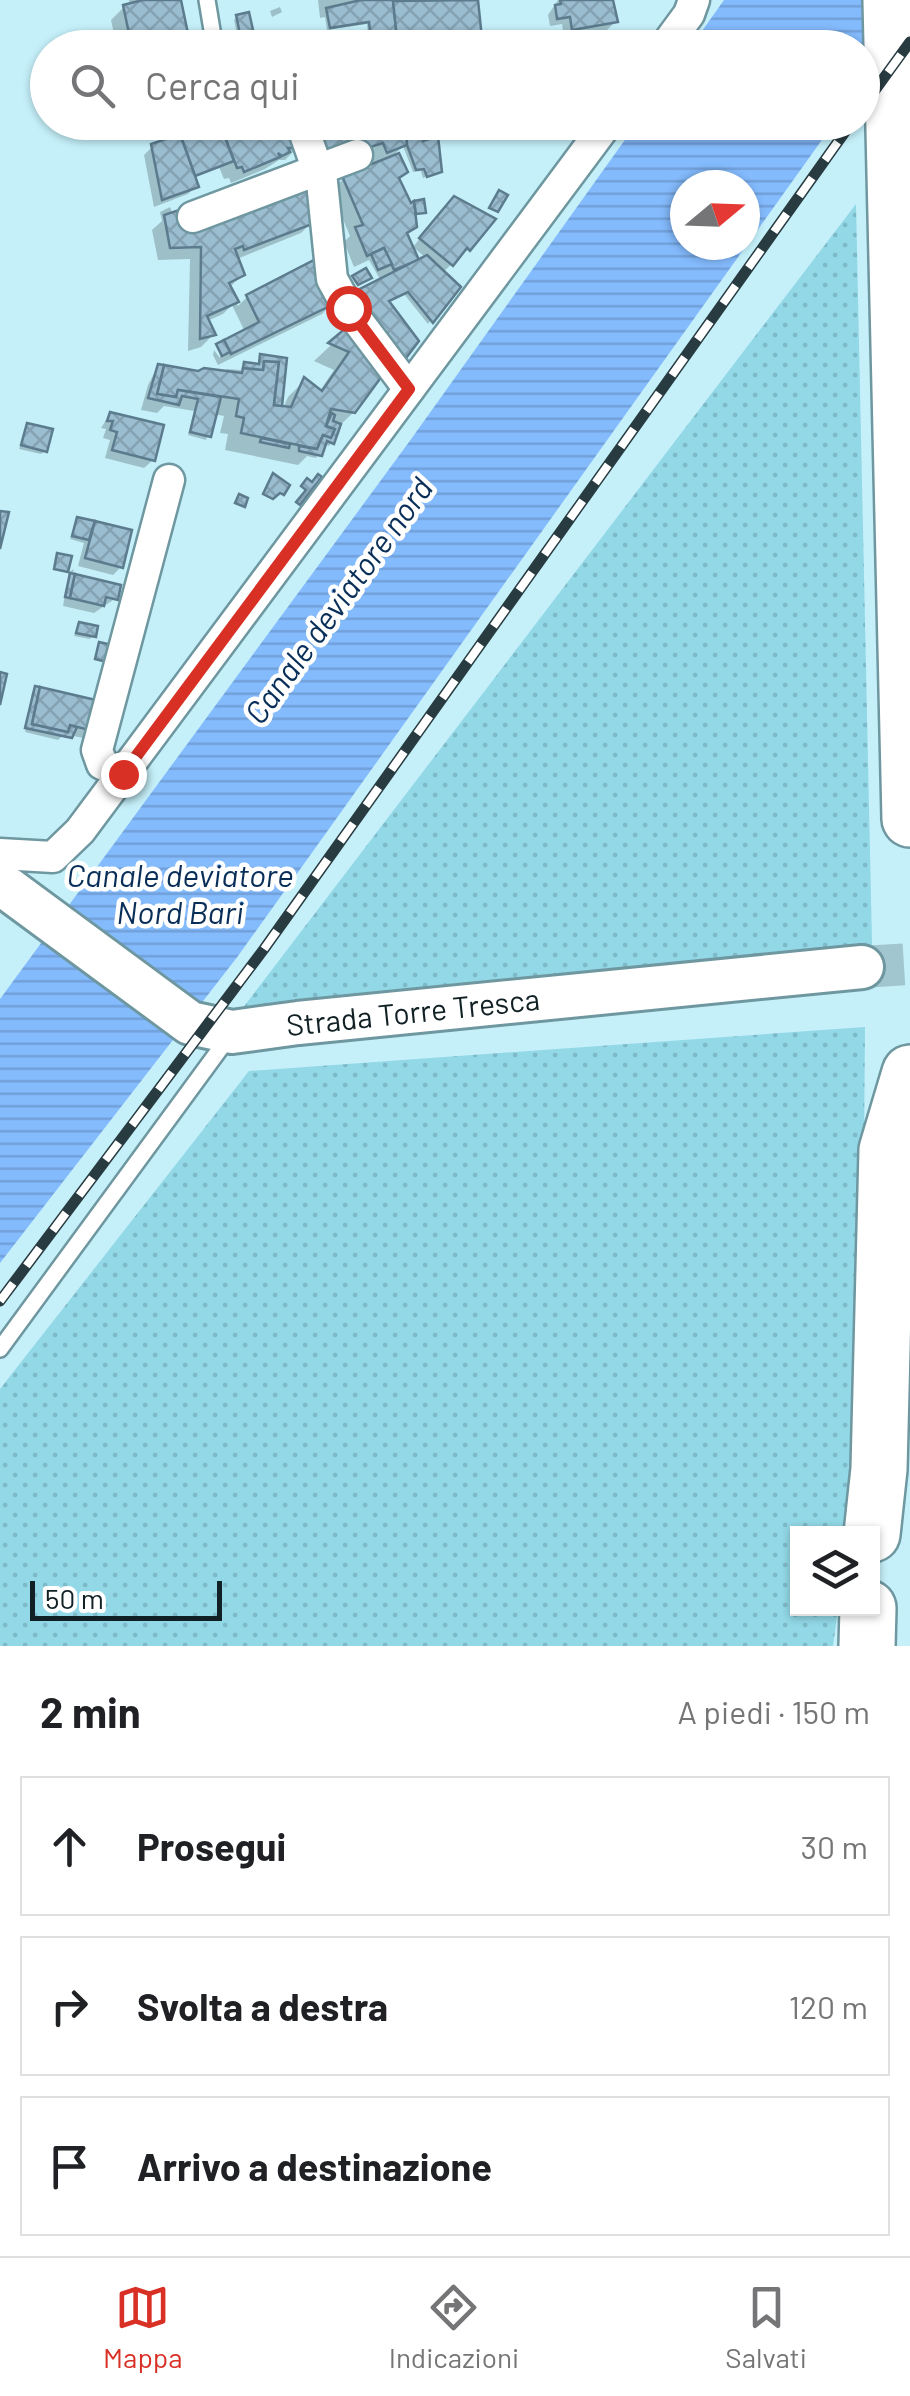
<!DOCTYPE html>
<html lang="it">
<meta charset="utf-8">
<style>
body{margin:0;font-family:Barlow,sans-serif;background:#f6f6f6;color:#202124}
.controls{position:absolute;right:30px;bottom:30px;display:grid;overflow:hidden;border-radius:0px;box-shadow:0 2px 8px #0004}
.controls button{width:90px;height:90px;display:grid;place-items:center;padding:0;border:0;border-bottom:2px solid #e0e0e0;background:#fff;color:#202124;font:50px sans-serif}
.compass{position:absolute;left:670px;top:170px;width:90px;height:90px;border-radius:50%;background:#fff;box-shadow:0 2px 8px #0004;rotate:71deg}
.scale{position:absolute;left:30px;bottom:25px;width:192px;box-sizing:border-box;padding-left:10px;border:5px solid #102024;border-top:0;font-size:28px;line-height:35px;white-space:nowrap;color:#102024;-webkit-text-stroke:8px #fff;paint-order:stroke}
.stop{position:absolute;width:30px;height:30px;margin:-22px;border:8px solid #d93025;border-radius:50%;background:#fff}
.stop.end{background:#d93025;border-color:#fff;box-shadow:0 2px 10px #0008}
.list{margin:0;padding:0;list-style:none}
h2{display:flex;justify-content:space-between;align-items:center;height:130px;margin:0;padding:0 40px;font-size:42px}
h2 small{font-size:32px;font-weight:400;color:#757577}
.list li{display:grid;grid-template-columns:65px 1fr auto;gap:30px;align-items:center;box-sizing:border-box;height:140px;margin:0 20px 20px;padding:0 20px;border:2px solid #e0e0e0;border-radius:0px}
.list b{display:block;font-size:38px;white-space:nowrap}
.list em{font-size:32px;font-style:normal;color:#757577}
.icon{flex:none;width:55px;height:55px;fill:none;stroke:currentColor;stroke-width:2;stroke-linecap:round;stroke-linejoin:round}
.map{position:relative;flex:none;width:910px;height:1646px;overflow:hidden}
.search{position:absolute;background:#fff;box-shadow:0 2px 8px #0004;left:30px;right:30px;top:30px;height:110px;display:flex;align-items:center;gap:25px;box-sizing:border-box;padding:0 35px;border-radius:55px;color:#757577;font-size:38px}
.sheet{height:610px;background:#fff}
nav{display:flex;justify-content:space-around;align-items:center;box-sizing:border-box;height:140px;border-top:2px solid #e0e0e0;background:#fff;font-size:28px;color:#757577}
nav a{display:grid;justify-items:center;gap:5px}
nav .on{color:#d93025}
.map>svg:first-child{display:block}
</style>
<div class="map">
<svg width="910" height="1646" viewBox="0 0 910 1646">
<defs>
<pattern id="grass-dots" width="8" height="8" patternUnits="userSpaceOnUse" patternTransform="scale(2.5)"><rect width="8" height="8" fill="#92d8e7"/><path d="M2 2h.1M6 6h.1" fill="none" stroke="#7db9c6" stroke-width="1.8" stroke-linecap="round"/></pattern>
<pattern id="water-rules" width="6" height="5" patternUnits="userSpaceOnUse" patternTransform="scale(2.5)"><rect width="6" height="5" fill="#84bbfd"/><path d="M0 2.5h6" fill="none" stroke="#71a0d9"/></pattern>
<pattern id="building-cross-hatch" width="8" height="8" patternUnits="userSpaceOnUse" patternTransform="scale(2.5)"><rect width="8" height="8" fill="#9bbdd0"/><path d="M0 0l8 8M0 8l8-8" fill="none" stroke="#84a2b2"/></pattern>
</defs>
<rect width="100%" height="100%" fill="#c5f0fa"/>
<g fill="url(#grass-dots)">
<polygon points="856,204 872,945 242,1009"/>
<polygon points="865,1027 862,1396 846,1533 798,1534 798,1608 838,1609 833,1646 0,1646 0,1389 249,1071"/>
</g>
<g fill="url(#water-rules)" fill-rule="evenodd">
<polygon points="724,0 910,0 910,16 863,82 862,48 690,48"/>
<path d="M637 123H834L238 956 0 1263V999L409 442ZM685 185H745V245H685Z"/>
</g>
<g fill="#0003">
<polygon points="129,0 178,0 189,48 117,48 111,20 124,7 130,6"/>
<polygon points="318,0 390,0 394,3 475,0 481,48 369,48 367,24 327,30 325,17 320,18"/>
<polygon points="558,0 611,0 615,22 607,30 564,37 562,24 550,26 548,15"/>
<polygon points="280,7 282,12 272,17 270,11"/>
<polygon points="237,17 255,48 240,48 234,20"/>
<polygon points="133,122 157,122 134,128"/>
<polygon points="188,122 422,122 421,144 440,171 423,178 421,171 413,172 403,146 396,153 405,172 397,180 410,206 415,204 423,212 414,217 415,226 405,235 417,262 426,258 413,247 445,207 468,249 442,273 458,287 469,274 428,324 404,294 387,302 398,363 381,281 369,260 354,267 344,242 350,236 331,191 344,178 374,166 371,155 296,149 285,160 279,160 265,169 231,183 229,178 224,179 219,167 193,177 196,186 188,194 154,207 144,155 153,146 177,137 174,128"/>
<polygon points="170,207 173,214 314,220 301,233 237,259 242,275 229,288 238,306 247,297 335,301 322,314 218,365 213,355 214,350 220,358 219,345 245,332 232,305 223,314 207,321 210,338 201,347 188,351 190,259 158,260 152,230 162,221 160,212"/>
<polygon points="346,331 379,376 354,412 337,428 332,442 329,446 323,444 316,458 307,456 298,465 225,450 228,434 220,433 224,416 214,414 206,440 188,435 194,411 164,406 157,413 141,410 148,385 158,366 198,374 222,373 227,369 241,370 245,365 257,366 261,357 279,417 288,397 304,381 319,392 334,370 314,361"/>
<polygon points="110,414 153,460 144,468 105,458 110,440 103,438 106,429 101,428"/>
<polygon points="28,425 45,451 41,454 19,449"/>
<polygon points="78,520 129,532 121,567 113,575 78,566 84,543 70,539"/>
<polygon points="74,569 72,576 116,598 94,613 63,606 69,572"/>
<polygon points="79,625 93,636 90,639 74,636"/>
<polygon points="35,689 91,730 83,738 64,734 58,740 25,732 32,692"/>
</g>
<g fill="url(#building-cross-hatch)" stroke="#5c7c8e" stroke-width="2.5">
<polygon points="143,0 181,0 191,48 132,48 123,5"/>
<polygon points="361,0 393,0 398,48 372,48 369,22 330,28 326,8"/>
<polygon points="478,0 483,48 398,48 393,1"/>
<polygon points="560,0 613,0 618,22 572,30 570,17 557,19 555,5 561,4"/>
<polygon points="249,12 257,48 243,48 236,15"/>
<polygon points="219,122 290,122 300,148 288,148 290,152 282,156 278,153 280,157 244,172 242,167 237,168"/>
<polygon points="219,122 234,161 195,176 176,123"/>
<polygon points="302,122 406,122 407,145 387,153 383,143 319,163"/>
<polygon points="406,122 422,122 423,141 438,136 442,172 427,177 424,169 416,170 407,145"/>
<polygon points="180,134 199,187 162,200 151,144"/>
<polygon points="399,153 408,172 399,178 411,203 414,201 417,227 407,233 419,260 394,270 384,248 367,256 355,227 363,225 342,176"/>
<polygon points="311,180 315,223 244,250 243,246 235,249 245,275 229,283 239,302 207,316 216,335 200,339 201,247 170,248 164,215 179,210 184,225"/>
<polygon points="499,190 508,195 498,212 489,208"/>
<polygon points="454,196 496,219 470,251 467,248 453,266 419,238"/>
<polygon points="424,199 426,213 416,214 414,201"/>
<polygon points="384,248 392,264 378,270 371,254"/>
<polygon points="427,255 461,287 433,323 408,292 389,301 419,341 403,362 350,294"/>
<polygon points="316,259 338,302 231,354 224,340 259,322 246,295"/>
<polygon points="366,268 372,278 358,285 352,276"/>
<polygon points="347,327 382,376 355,413 331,409 326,426 335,429 331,438 323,435 317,449 241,433 244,418 236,416 239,399 178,390 176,397 157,394 164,365 198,371 204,368 242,373 243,368 263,370 264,361 279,362 274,405 291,407 304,377 322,391 349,352 328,343"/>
<polygon points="224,340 230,352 222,356 216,344"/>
<polygon points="260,354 287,358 282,406 274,405 279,362 264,361 263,370 243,368 244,362 259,364"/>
<polygon points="158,364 164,365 157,394 176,397 178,390 221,397 211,437 190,432 198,399 182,396 179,405 148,398"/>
<polygon points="110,412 164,425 155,461 112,450 117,432 110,430 113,421 107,421"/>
<polygon points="332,413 335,415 333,421 341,424 334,444 327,441 322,456 299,451 299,446 317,449 323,435 331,438 335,429 326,426"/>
<polygon points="27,423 53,429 47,452 21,445"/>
<polygon points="261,438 290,444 289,448 260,442"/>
<polygon points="273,473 290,485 284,495 280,493 273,499 263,494"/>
<polygon points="318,474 322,477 300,505 296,502 306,490 301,486 307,478 312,482"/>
<polygon points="239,494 248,498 245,507 235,503"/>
<polygon points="0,511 9,512 0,549"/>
<polygon points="77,517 95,521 89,540 72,536"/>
<polygon points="95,521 132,530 123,568 85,558"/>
<polygon points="57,553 72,556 68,572 54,569"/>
<polygon points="70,573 75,574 70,598 65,597"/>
<polygon points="75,574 121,585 118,600 106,597 104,606 70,598"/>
<polygon points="79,622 98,626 96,637 76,633"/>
<polygon points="99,642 112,645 107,662 95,659"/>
<polygon points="0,672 7,674 0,705"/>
<polygon points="35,686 40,687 32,724 68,732 70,725 77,727 72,738 25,728"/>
<polygon points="40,687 100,701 93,731 70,725 68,732 32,724"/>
</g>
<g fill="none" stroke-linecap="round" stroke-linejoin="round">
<polyline stroke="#a1c6cf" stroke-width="42" stroke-dasharray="42 21" stroke-linecap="butt" points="862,967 910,964"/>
<g stroke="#6f97a0" stroke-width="20">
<g id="lane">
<polyline points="207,0 215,48"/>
<polyline points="0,1349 228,1038"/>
</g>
</g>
<g stroke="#6f97a0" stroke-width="35">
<g id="street">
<polyline points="664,48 689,14 694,0"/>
<polyline points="305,134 322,182 332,279 348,308 409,389"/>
<polyline points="193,217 357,155"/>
<polyline points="123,774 102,764 97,750 169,480"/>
<polyline points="0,854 53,857 80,831 608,122"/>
</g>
</g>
<g stroke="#6f97a0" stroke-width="48">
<polyline id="secondary" points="0,887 7,888 190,1023 232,1032 298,1023 862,967"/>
</g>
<g stroke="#6f97a0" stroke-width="60">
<g id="highway">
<polyline points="891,0 910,819"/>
<polyline points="872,1534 879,1469 887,1150 910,1073"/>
<polyline points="867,1646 868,1608"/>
</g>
</g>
<use href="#lane" stroke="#fff" stroke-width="15"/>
<use href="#street" stroke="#fff" stroke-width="30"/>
<use href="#secondary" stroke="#fff" stroke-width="42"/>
<use href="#highway" stroke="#fff" stroke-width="55"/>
<g stroke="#283b40" stroke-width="11">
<g id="rail">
<polyline points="862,108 910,42"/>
<polyline points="0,1301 264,949 852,122"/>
</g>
</g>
<use href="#rail" stroke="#fff" stroke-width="8" stroke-dasharray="22" stroke-linecap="butt"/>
</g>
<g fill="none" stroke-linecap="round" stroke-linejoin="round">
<polyline stroke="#d93025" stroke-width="12" points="123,774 409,389 348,308"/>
</g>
<g text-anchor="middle" stroke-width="9" stroke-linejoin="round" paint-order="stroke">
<g font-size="30" fill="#102024" stroke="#fff">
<text transform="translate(413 1013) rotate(-6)" y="10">Strada Torre Tresca</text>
</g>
<g font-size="32" font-style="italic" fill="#092f59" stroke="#fff">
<text transform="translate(339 601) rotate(-54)" y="11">Canale deviatore nord</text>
<text x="180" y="887">Canale deviatore<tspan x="180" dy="37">Nord Bari</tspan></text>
</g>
</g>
</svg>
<div class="controls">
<button><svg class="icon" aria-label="layers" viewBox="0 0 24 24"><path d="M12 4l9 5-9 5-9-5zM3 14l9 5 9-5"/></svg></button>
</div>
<svg class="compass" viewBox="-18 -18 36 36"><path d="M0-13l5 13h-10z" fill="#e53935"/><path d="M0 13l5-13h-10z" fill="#757577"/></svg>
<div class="scale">50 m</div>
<div class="stop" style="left:348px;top:308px"></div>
<div class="stop end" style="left:123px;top:774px"></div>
<div class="search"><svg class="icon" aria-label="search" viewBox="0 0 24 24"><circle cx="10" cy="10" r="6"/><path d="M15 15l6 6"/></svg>Cerca qui</div>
</div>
<section class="sheet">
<h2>2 min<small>A piedi · 150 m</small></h2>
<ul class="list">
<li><svg class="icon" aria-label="ahead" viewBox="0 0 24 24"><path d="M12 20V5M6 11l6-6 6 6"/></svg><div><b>Prosegui</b></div><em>30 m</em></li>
<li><svg class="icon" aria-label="right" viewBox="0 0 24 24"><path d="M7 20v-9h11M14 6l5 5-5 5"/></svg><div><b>Svolta a destra</b></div><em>120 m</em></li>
<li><svg class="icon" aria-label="arrive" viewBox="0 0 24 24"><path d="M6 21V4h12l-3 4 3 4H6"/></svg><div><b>Arrivo a destinazione</b></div></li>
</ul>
</section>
<nav>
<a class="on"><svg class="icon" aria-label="map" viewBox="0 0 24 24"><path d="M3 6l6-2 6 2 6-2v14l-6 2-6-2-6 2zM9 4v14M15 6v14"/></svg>Mappa</a>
<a><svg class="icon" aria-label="directions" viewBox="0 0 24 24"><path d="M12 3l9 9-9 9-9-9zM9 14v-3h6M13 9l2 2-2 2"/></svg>Indicazioni</a>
<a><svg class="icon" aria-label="saved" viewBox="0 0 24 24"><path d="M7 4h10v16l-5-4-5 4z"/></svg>Salvati</a>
</nav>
